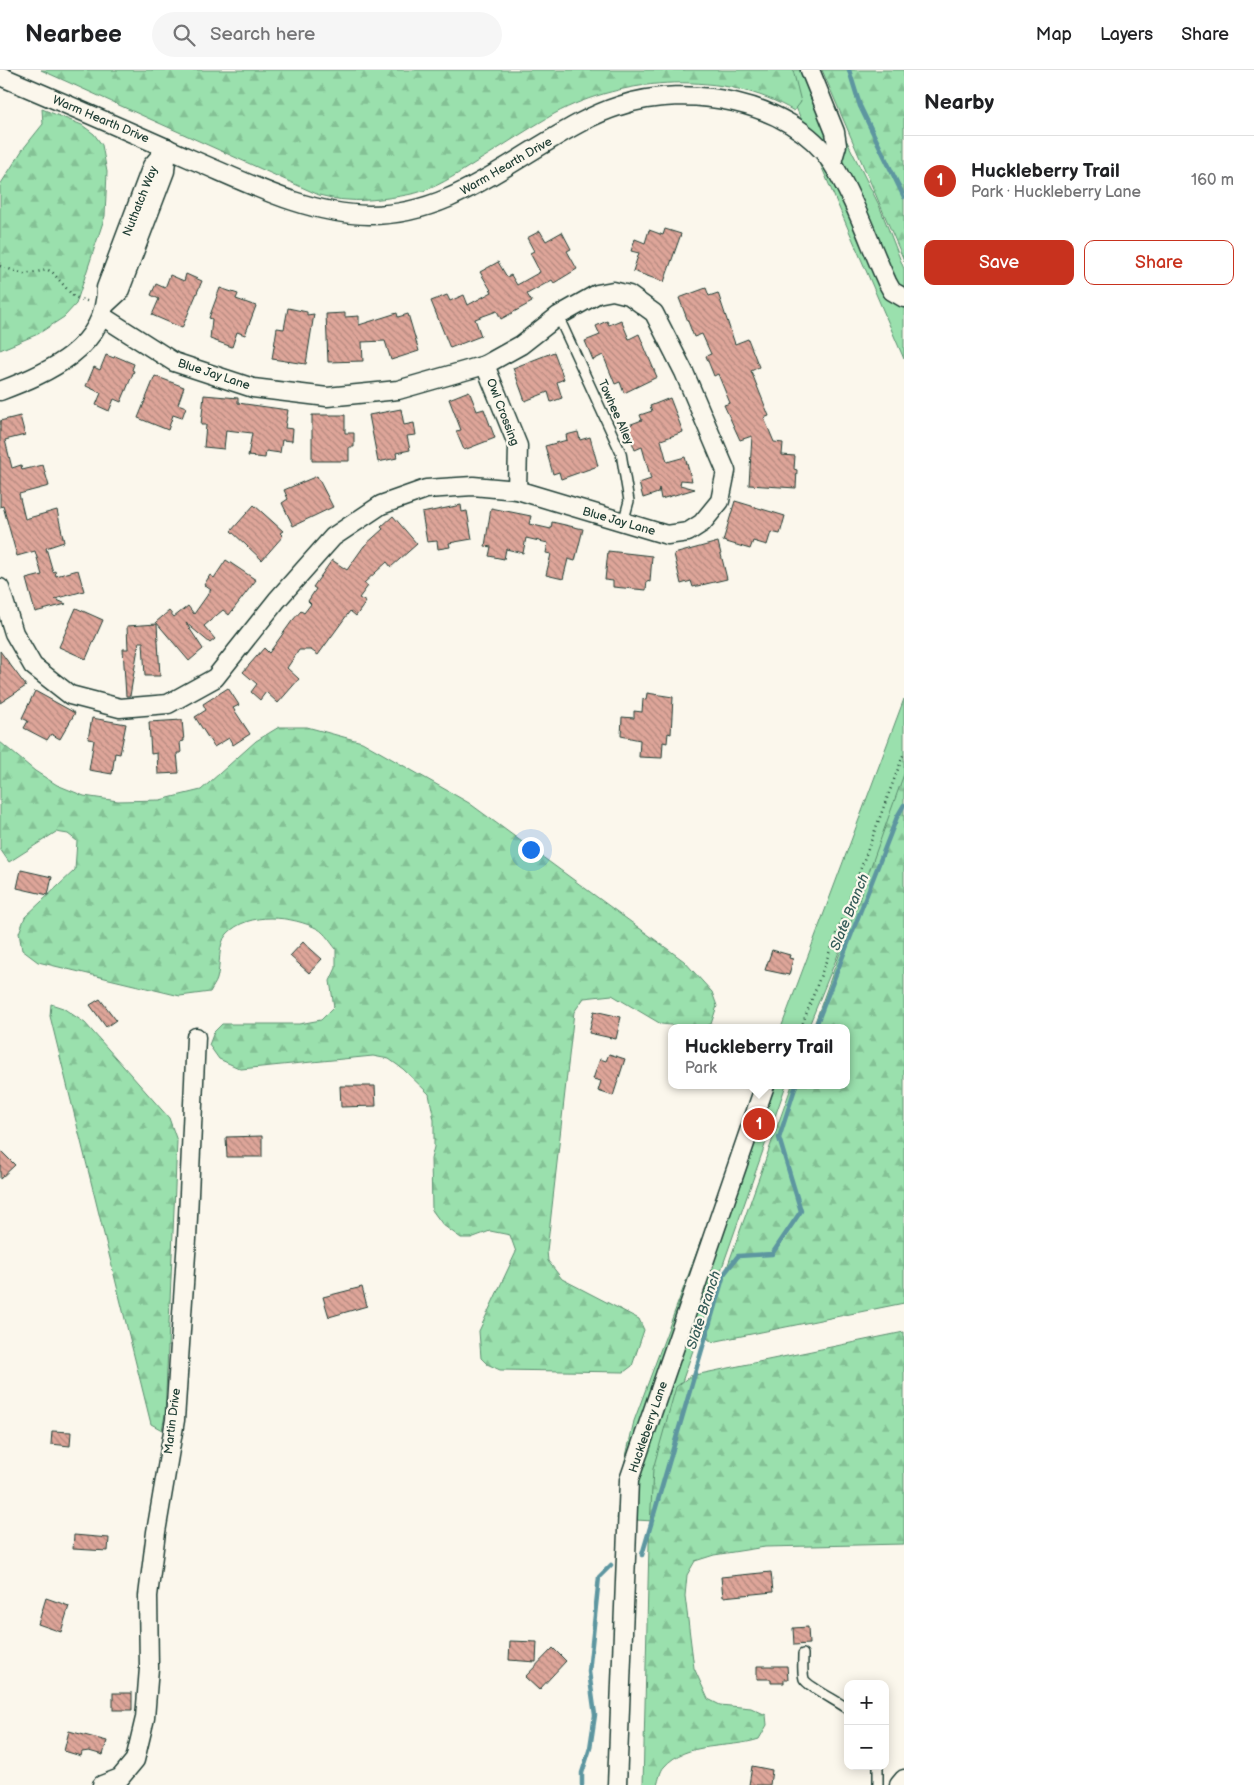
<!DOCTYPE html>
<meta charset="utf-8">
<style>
body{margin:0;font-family:"Balsamiq Sans",sans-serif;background:#f6f6f6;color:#202124}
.controls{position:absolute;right:15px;bottom:15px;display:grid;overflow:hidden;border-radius:10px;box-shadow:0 2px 12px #0003}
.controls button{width:45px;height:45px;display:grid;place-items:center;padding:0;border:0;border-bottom:1px solid #e0e0e0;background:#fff;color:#202124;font:25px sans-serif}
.you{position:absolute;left:530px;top:779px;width:18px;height:18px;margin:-12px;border:4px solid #fff;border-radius:50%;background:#1a73e8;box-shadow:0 0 0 8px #1a73e833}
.badge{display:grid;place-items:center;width:32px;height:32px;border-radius:50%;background:#c8321e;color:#fff;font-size:16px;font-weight:700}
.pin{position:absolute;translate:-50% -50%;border:2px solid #fff;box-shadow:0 1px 5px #0006}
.popup{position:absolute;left:668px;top:954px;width:182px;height:65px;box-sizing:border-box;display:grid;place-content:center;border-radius:10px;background:#fff;filter:drop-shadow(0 1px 4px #0005);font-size:16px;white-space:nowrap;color:#757577}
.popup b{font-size:19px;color:#202124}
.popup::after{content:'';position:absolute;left:50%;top:100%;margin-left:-10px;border:10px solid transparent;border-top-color:#fff}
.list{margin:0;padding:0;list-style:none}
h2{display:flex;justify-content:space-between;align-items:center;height:65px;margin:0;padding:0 20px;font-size:21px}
h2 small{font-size:16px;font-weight:400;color:#757577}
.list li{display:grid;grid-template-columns:32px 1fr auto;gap:15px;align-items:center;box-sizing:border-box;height:90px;padding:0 20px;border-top:1px solid #e0e0e0}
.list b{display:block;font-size:19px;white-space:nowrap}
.list p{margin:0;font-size:16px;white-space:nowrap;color:#757577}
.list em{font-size:16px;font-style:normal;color:#757577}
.actions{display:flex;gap:10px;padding:15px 20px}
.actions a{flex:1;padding:11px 0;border:1px solid #c8321e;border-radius:10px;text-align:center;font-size:18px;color:#c8321e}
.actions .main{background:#c8321e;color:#fff}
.icon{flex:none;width:28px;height:28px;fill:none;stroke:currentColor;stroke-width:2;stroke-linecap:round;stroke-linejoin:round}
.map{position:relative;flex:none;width:904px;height:1715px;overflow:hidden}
header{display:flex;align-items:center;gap:30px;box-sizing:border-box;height:70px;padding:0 25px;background:#fff;border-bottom:1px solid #e0e0e0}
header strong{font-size:24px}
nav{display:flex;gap:28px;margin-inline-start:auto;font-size:18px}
.search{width:350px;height:45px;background:#f6f6f6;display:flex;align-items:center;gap:12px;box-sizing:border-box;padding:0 18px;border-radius:28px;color:#757577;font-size:19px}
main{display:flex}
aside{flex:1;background:#fff}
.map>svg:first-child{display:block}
</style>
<header>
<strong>Nearbee</strong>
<div class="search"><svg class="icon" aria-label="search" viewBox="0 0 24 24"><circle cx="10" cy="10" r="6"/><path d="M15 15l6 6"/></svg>Search here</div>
<nav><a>Map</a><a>Layers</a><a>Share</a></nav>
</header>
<main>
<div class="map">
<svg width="904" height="1715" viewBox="0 0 904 1715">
<defs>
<pattern id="forest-firs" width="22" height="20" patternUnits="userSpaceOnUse" patternTransform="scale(1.25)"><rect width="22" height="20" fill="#9ae0ad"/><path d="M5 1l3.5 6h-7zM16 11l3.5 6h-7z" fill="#84c195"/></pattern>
<pattern id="building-back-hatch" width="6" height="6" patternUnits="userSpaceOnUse" patternTransform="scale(1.25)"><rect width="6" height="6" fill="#dea599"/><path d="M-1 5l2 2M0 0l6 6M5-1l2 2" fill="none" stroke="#b3887e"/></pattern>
</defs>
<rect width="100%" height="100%" fill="#fbf7ec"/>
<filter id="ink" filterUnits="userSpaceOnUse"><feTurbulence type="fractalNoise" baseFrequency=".02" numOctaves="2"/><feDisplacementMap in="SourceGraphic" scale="10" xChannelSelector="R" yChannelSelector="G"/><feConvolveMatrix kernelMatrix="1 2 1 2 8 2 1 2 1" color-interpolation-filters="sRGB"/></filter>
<g filter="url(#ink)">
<g fill="#9ae0ad" stroke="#5c8e70">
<polygon points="780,0 811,0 879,135 904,199 904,289"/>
<polygon points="904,629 904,708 859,833 808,958 781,958"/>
<polygon points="759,1015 786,1015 663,1366 654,1451 617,1449 622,1404 634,1351"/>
</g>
<g fill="url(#forest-firs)" stroke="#5c8e70">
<path d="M41 0H793L801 32 794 41C726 0 624 6 554 44 526 60 498 79 470 96 454 106 436 118 416 123 399 127 366 132 348 130 338 130 328 127 319 125Z"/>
<polygon points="822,0 904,0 904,191 903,188"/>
<polygon points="42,39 82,55 94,64 102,75 107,102 105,146 76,234 64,247 38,264 0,280 0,115 23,79 43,54"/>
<path d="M279 657H307L362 672 469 733 684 891 712 922 717 936 711 954 701 958 661 954 612 925 584 928 574 942 547 1181 548 1191 562 1209 639 1249 644 1260 632 1296 624 1302 500 1300 487 1294 481 1288 479 1261 516 1182 510 1165 490 1161 471 1168H461L443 1155 432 1140 431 1089 434 1077V1050L429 1024 403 999 389 989 373 986 241 999 219 989 209 975 214 962 222 954H299L321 950 334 937 330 911 336 898V879C331 873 325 863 318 859 293 846 248 841 227 864 217 875 221 895 217 909 216 913 212 918 210 922L180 926 38 892 22 880 19 863 25 847 75 800 77 771 68 764 56 762 9 792 0 779V672L35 701 57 715 84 726 118 731 160 730 201 720 256 671Z"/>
<polygon points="904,704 904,1233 712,1272 703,1265 792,1015 846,1015 846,958 813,958"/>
<polygon points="51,934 63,938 85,953 169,1048 177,1071 165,1345 162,1360 151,1354 50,946"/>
<path d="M904 1262V1474L765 1477 714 1485 695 1491 687 1505 685 1526 694 1598 708 1629 720 1635 751 1638 766 1645 767 1655 759 1669C729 1679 686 1671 664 1697 660 1701 659 1710 657 1715H643L649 1475 653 1399 676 1317 690 1306Z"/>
</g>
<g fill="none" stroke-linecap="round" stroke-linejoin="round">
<g stroke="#5d96a0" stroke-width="4.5">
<polyline points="849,0 860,36 904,127"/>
<polyline points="815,958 897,747 904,735"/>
<polyline points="642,1485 724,1204 738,1186 772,1184 801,1141 779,1068 796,1015"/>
<polyline points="582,1715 582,1703 590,1678 595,1645 589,1602 599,1507 611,1495"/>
</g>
</g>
<g fill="url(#building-back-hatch)" stroke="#1f3d34">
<polygon points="665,159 681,164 664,212 633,201 639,183 631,181 635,169 645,173 649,160 663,165"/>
<polygon points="540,161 546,171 562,162 571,179 567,181 577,199 554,213 552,210 527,224 532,232 501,249 497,241 475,249 481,266 450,278 431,231 447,225 450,231 464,225 468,235 492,222 480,202 498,192 507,207 511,205 517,215 540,202 530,183 534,181 527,168"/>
<polygon points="186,204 202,211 182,258 152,245 159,229 151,225 156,214 165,218 170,205 184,211"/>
<polygon points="220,218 238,224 236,229 256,236 245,265 237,262 232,277 210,269 212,249 209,248"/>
<polygon points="706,218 709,226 718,223 735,274 748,269 759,297 751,301 769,346 764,348 774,372 783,373 782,385 795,386 794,399 797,400 796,418 749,415 752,366 740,370 724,335 730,333 718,304 714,306 706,286 711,284 702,264 694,267 679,228"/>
<polygon points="288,238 307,242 307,245 314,244 306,294 272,289 277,258 284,259"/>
<polygon points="345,243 345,247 359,246 359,255 397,243 398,247 408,244 419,281 391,290 385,271 362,272 363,291 328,292 326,244"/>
<polygon points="621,250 629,269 639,264 657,307 624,323 620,312 615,314 603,285 593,290 585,271 600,265 596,256 607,251 609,255"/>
<polygon points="554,282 564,309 557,312 562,328 551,332 548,322 525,331 513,298"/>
<polygon points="106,285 114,288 115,286 134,294 132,300 134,301 121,332 114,329 109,341 96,335 101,323 86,316 94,297 100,300"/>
<polygon points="155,306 184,317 178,334 186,337 182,348 173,345 168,360 138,348"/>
<polygon points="469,321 477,341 484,339 495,368 464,380 456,361 461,360 449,329"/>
<polygon points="204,325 238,328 238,333 288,340 285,358 293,359 292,371 282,370 280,383 266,381 265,388 248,386 252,363 226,360 224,379 204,377 206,355 201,355"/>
<polygon points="670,328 683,362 661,370 667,392 685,387 692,411 681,410 680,415 695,419 661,429 659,418 658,423 643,428 639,413 651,409 642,377 635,380 626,356 642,350 640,345 652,341 650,336"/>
<polygon points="401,339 404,355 414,353 416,365 407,366 410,380 396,383 397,388 378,392 369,345"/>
<polygon points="312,345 345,345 345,363 354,363 354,377 349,377 349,391 312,391"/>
<polygon points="20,346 25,365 5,370 12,398 21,395 22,400 43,395 49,416 19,424 25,449 57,440 64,472 46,478 53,502 55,501 56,506 78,500 84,521 55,529 66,534 35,542 26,509 42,505 35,481 17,486 3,436 0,437 0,351"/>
<polygon points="578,362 580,370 590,367 598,396 561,409 559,402 553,404 545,376 567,370 566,365"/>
<polygon points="317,406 333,437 293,456 282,433 288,429 284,420"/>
<polygon points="735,431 785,446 780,464 771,462 767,475 753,471 750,479 723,471"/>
<polygon points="254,435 283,461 280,463 283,466 262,490 231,461"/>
<polygon points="461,435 462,442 467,441 472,469 449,473 450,477 438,479 437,471 427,472 422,443"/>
<polygon points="491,438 531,446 529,454 551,459 552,452 583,459 575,491 568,489 563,509 546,505 551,484 546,483 548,473 526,468 523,483 506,479 504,489 489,486 491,477 485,476"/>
<polygon points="393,446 417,474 391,497 387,492 364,513 368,516 359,528 366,532 356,546 350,541 318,585 311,580 299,580 287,598 299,609 278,633 266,622 260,630 251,622 257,614 243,602 264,578 269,583 292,551 301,541 304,543 311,534 308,531 316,519 313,517 332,490 347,500 364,476 383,459 381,457"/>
<polygon points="718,472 727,509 693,517 691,511 681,514 674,484"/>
<polygon points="608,481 652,486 650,512 647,511 646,520 613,517 613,511 605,510"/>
<polygon points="226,490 256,510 229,545 223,540 204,556 215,569 210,573 186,553 203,579 189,591 156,552 169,541 174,547 188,536 194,544 211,520 204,515 210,505 214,508"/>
<polygon points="76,538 103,550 86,589 59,577"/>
<polygon points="157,554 160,606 145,606 143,572 139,572 130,626 126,626 123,579 128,579 127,556"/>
<polygon points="0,581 26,616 0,633"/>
<polygon points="228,618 239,635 233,638 250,664 233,675 229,668 214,677 195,647 206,640 203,634"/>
<polygon points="35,621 75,643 60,669 51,664 47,670 24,658 28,651 22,648"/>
<polygon points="647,623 673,627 671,664 668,663 667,673 663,672 662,688 639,687 640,670 621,666 622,647 634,648 634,641 642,642 643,629 646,630"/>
<polygon points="92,648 126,654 120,684 115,683 112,704 89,700 94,670 88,669"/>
<polygon points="182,650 184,671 180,672 181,683 177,683 179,703 158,704 157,683 151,684 149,652"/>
<polygon points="21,800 52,807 48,825 17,818"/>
<polygon points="303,872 322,889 309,903 290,886"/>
<polygon points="772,880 790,885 789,888 793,889 789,905 765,900"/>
<polygon points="100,929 116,950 106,957 90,935"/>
<polygon points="594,941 621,947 616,969 589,963"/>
<polygon points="609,984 625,989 613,1026 598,1021 601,1011 593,1009 600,989 606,991"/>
<polygon points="340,1016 375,1016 376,1036 341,1037"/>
<polygon points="262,1066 262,1087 227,1087 226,1067"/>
<polygon points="0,1080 15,1095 0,1109"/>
<polygon points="362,1217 367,1236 329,1247 323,1227"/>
<polygon points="52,1361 71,1362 70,1376 51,1374"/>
<polygon points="74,1465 109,1468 108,1481 73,1479"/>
<polygon points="771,1502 773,1522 723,1527 721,1507"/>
<polygon points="46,1528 69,1536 61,1562 38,1554"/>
<polygon points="808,1557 809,1574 794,1575 793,1558"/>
<polygon points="510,1571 537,1572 536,1592 509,1590"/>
<polygon points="553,1578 566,1591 539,1620 525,1607"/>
<polygon points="757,1596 787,1596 788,1609 784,1609 784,1613 771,1613 771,1609 757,1609"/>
<rect x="113" y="1623" width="19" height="17"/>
<polygon points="69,1661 107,1671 103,1685 89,1681 82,1682 81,1686 64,1681"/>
<polygon points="752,1696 772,1700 770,1715 749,1715"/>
</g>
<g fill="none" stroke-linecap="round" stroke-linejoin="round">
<g stroke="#1f3d34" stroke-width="12">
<g id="service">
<polyline points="558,246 621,383 629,431 623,453"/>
<path d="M803 1584C803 1592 802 1602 804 1609 807 1616 839 1632 848 1639"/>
<polyline points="878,1696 878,1715"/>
</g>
</g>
<g stroke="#1f3d34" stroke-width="21">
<g id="minor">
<polyline points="810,0 835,62 837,75 832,92"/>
<path d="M0 6C64 33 128 61 191 89 248 113 306 144 369 145 439 145 488 107 545 73 568 59 593 44 619 36 686 13 791 30 832 93 854 127 870 175 887 212L892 221 904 228"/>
<polyline points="106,234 119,222 165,101 167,78"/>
<polyline points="485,295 518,376 517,420"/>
<path d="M0 321C48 303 106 278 106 218L152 96 167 78"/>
<polyline points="0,518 14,563 33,596 70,625 120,638 168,634 215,608 277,530 333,467 381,435 426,419 473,416 517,420 667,465 688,462 702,453 720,431 726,401 684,302 654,243 629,225 613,221 597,224 558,246 521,275 485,295 398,320 327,327 253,318 174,292 102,246"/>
<polyline points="102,1715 120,1708 135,1690 145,1648 149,1598 148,1526 156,1462 175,1350 187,1169 196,967"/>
<polyline points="617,1715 629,1410 765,1015"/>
<polyline points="899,1715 904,1709"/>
</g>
</g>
<g stroke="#1f3d34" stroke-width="2.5" stroke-dasharray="1 4" stroke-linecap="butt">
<polyline points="0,196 24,204 48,200 53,203 74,227 90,232"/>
<polyline points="801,958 904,683"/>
</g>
<use href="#service" stroke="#fbf7ec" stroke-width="9"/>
<use href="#minor" stroke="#fbf7ec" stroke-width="18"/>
</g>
</g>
<g text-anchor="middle" stroke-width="4.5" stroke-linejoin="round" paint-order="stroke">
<g font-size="12" fill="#1f3d34" stroke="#fbf7ec">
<text transform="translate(101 49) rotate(23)" y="4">Warm Hearth Drive</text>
<text transform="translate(506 96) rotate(-30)" y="4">Warm Hearth Drive</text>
<text transform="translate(140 131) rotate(-68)" y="4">Nuthatch Way</text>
<text transform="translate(214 304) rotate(18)" y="4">Blue Jay Lane</text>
<text transform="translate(503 342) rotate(69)" y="4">Owl Crossing</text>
<text transform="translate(616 342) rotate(66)" y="4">Towhee Alley</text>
<text transform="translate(619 451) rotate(16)" y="4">Blue Jay Lane</text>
<text transform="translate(172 1351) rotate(-83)" y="4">Martin Drive</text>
<text transform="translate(648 1357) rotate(-71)" y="4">Huckleberry Lane</text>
</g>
<g font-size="14" font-style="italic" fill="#345b58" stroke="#fbf7ec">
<text transform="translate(849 842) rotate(-68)" y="5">Slate Branch</text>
<text transform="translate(703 1240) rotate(-72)" y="5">Slate Branch</text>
</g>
</g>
</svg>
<div class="controls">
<button>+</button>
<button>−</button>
</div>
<div class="you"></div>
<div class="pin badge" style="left:759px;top:1054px">1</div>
<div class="popup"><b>Huckleberry Trail</b>Park</div>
</div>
<aside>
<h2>Nearby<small></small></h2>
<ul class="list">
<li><span class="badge">1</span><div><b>Huckleberry Trail</b><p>Park · Huckleberry Lane</p></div><em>160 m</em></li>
</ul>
<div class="actions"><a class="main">Save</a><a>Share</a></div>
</aside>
</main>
